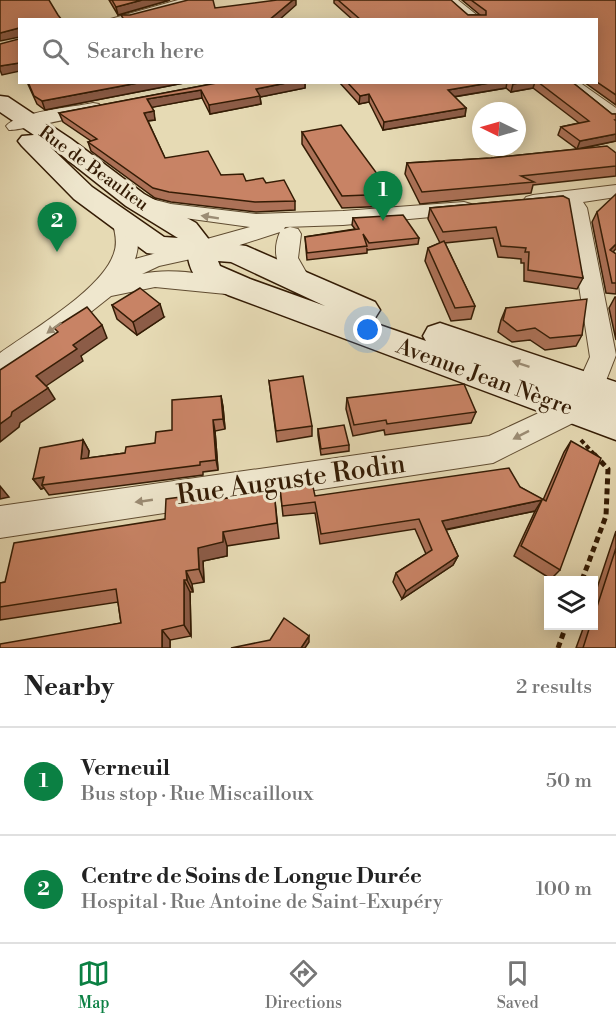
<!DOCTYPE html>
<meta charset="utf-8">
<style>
body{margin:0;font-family:"Libre Bodoni",serif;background:#f2f2f2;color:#222}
.controls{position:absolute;right:18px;bottom:18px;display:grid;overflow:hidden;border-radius:0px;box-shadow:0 3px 15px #0003}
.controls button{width:54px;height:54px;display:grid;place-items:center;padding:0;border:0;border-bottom:2px solid #e0e0e0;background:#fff;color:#222;font:30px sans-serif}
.compass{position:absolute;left:472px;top:102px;width:54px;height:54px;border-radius:50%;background:#fff;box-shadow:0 3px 15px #0003;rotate:275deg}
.you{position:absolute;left:368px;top:330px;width:21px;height:21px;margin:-15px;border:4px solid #fff;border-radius:50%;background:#1a73e8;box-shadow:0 0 0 9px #1a73e833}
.badge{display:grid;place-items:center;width:39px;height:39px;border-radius:50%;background:#0b8043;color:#fff;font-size:20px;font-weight:700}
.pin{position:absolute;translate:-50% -50px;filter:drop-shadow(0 2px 3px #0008)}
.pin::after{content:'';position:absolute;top:32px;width:21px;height:18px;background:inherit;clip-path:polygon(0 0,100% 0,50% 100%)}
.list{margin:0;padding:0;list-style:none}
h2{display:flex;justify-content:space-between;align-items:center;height:78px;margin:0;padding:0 24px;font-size:26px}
h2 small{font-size:20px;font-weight:400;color:#767676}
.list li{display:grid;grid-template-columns:39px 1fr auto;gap:18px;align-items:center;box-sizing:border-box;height:108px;padding:0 24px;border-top:2px solid #e0e0e0}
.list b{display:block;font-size:22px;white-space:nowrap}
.list p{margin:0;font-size:20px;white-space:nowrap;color:#767676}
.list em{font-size:20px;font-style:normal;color:#767676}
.icon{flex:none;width:33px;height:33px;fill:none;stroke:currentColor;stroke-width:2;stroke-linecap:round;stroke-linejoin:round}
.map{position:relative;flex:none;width:616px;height:648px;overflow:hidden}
.search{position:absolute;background:#fff;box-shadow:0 3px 15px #0003;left:18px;right:18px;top:18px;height:66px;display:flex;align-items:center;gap:15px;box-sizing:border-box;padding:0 21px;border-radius:0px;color:#767676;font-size:22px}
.sheet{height:294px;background:#fff}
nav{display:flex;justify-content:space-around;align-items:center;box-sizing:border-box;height:84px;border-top:2px solid #e0e0e0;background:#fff;font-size:16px;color:#767676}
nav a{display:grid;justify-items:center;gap:3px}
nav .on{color:#0b8043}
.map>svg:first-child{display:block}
</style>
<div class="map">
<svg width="616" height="648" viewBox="0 0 616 648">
<rect width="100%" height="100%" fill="#e6dab4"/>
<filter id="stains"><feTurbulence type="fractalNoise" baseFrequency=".00333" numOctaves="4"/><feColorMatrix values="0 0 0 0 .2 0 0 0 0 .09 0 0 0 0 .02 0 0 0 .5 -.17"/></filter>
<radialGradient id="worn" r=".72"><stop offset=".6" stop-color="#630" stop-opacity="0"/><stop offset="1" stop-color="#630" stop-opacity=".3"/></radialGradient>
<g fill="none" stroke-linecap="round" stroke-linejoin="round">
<g stroke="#604c31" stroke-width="2">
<g id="minor">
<polygon points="178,0 199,0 197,3 131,20 107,20"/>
<polygon points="444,0 458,0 483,20 468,20"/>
<polygon points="561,82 579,82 616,108 616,121 610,120"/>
<path d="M93 103 99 104 101 108 99 112C86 115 15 131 9 130L6 126C17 112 74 107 93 103Z"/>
<polygon points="616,185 616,197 583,202 587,208 616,355 600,396 590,400 580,396 576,388 590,357 567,208 564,204 533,207 526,205 523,201 526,197 533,195"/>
<path d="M140 196 171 204 256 214 343 211 464 202 471 204 474 208 471 212 464 214 343 225 285 227 284 229 290 227 298 229 301 234 298 258 310 279 306 285 298 287 290 285C278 267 271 253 280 232L209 255 159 266 142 274C172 267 205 275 236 279L244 281 248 287 244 293 236 295 155 287 111 296 10 376 0 379V353C32 330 103 289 114 253 118 243 115 231 112 221L115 216 123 214 131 216C139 228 140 246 135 259L250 227 170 216 133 206 130 202 133 198Z"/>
<polygon points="573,397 583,400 587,409 583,418 493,463 0,538 0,506 489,436"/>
</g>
</g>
<g stroke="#341c05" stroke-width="3">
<path id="secondary" d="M0 96 8 97 71 139 144 194 196 223 210 241 246 246 375 302 380 310 375 318 368 321 426 341 423 336 428 327 440 323 616 382V440L228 295C206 284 193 284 188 258L147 253 74 199 22 146 18 141 22 136 34 135 0 112ZM45 142 126 206 178 238 164 237 92 187ZM218 261 231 262 325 306 250 279 220 266Z"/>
</g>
<polyline stroke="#341c05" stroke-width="4" stroke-dasharray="4.5 3" stroke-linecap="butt" points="581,440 594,454"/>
<g stroke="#341c05" stroke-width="5" stroke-dasharray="6 4" stroke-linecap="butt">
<polyline points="582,580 606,516 608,469 593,453"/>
<polyline points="558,648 566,626"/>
</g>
<use href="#minor" fill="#efe7ce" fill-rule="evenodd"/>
<use href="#secondary" fill="#efe7ce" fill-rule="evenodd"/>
</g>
<g fill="#ac7157" stroke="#341c05" stroke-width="1.5">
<polygon points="109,0 170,0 118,15"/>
<polygon points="334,0 450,0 468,15 480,15 462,0 616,0 616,105 584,82 597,82 597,20 353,20 334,3"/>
<polygon points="27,82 189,82 45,110 37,104"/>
<polygon points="222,82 305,82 305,88 260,97 261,104 210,114 202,98 152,107 155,120 148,121 165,158 221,175 246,181 266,183 295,201 295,210 256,212 171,202 155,198 91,151 88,142 91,141 63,122 59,113"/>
<polygon points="339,82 572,82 612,114 616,114 616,141 580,149 616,153 616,176 533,185 531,193 420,204 405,174 407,163 491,158 577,149 558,135 561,127 579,123 533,88 511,92 506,88 454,97 466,108 465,116 383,130 369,102 359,104"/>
<polygon points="302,132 392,194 391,206 342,208 302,144"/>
<polygon points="563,196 583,278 577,289 524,281 524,263 521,263 521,259 498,257 493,238 445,243 475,306 471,319 451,321 425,261 428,248 440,243 428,219 430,208"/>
<polygon points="597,212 613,252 616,254 616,294 606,293 592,222"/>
<polygon points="353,218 419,238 418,244 368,250 367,249 367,253 307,260 305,237 355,229 352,225"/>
<polygon points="615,297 616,297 616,340 609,308"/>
<polygon points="112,305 164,317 137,335 117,319"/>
<polygon points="506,308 582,335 576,346 545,350 530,340 512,342 498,332 501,320"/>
<polygon points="269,381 312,426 312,436 277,442"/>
<polygon points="221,396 223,407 225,429 215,431 218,470 203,472 203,475 49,495 44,488 41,489 33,479 83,440 89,451 88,458 125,453 155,443"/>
<polygon points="347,398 476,412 471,423 385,435 384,430 353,436 346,409"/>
<polygon points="318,429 349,445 349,451 321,455 318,435"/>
<polygon points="571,441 560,570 551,579 514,556 535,511 446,530 458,556 453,565 402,599 393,582 396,573 426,554 415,529 320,544 315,513 283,516 280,487 315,496 520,487 543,500 564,452"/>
<polygon points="274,491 279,538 227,546 227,556 203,561 204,582 192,584 193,592 190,592 191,636 170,640 170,648 0,648 121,623 118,602 0,620 0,583 5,582 165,519 199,502"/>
<polygon points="616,531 616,648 576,648 584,626 594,626 594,597"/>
</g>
<g fill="#8c5c47" stroke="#341c05" stroke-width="1.5">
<polygon points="142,0 170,0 118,15 116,7"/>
<polygon points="293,0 296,0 296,5 279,20 269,20"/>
<polygon points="19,28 20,37 0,41 0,33"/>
<polygon points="19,63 20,71 2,75 0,70 0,66"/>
<polygon points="143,82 189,82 45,110 42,101"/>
<polygon points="291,82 305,82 305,88 260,97 261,104 210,114 209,105 256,89"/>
<polygon points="495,82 507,82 506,88 446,98 448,90"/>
<polygon points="524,82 535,82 533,88 511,92 513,84"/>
<polygon points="201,90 202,98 149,108 147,99"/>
<polygon points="369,94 369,102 359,104 360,96"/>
<polygon points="466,108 465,116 383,130 384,122"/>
<polygon points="154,111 155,120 146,121 144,113"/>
<polygon points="616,134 616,141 577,149 580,141"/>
<polygon points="616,244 616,249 607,258 610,250"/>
<polygon points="160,304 164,317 137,335 133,322"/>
<polygon points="102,325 107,338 81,356 83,361 43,388 36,376 73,345"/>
<polygon points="48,388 55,399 20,423 19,427 0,442 0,424 12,412"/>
<polygon points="221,396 223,407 225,429 223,419"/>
<polygon points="213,420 215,431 218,470 216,460"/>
<polygon points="83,440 89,451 87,469 81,459"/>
<polygon points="44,477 42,485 44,488 41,489 33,479"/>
<polygon points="0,486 9,497 0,499"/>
<polygon points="542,500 535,511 438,531 442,521"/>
<polygon points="223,532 227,546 227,556 203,561 204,582 199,569 198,548"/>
<polygon points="458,556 453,565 402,599 406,591"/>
<polygon points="186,571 192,584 193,592 187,580"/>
<polygon points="184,580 190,592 191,636 184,625"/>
<polygon points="162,630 170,640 170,648 162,648"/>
<polygon points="309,636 309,642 305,648 301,648"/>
</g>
<g fill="#c88365" stroke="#341c05" stroke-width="1.5">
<polygon points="0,0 49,0 58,15 62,20 20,20 20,64 19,63 0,66 0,44 19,39 19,28 0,33"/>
<polygon points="112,0 142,0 116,7"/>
<polygon points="188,0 213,0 215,8 277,0 293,0 269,20 124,20 121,15 130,15"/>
<polygon points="338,0 451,0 468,15 486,15 486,11 471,0 616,0 616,95 597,82 597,20 361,20"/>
<polygon points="28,82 143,82 42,101 34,96"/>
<polygon points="222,82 291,82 256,89 260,96 209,105 201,90 147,99 154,111 144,113 165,158 208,151 221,175 243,174 246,181 263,178 266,183 284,180 295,201 255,202 169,192 153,188 88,142 97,139 59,113"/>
<polygon points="347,82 495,82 448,90 466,108 384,122 369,94 360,96"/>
<polygon points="510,82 524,82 513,84"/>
<polygon points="538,82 572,82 612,114 616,114 616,120 615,120 616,121 616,134 580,141 561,127 589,121"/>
<polygon points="341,125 392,194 342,196 302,132"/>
<polygon points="607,146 616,153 616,166 521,176 534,182 422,192 407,163 491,158"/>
<polygon points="616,194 616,244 610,250 616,254 616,283 612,283 597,212"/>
<polygon points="563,196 569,199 583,278 528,270 529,252 525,252 526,248 501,246 496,227 443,232 430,208"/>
<polygon points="403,215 419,238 369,243 363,234 367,246 307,253 305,237 359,229 353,218"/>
<polygon points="444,241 475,306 455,308 428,248"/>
<polygon points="140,288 160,304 133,322 112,305"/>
<polygon points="587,299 582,335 550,338 535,328 517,331 503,320 506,308"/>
<polygon points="87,307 102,325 73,345 77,349 36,376 48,388 12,412 11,416 0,424 0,370 58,332 54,328"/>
<polygon points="303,376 312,426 276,431 269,381"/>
<polygon points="464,384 476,412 387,424 386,420 354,425 347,398"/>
<polygon points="221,396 223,419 213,420 216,460 200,462 200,465 42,485 44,477 33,479 40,448 83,440 81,459 125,453 126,447 155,443 156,432 172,430 172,400"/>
<polygon points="344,425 349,445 321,449 318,429"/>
<polygon points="571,441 601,458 560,570 521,546 542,500 442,521 458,556 406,591 396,573 432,550 419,519 321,534 315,502 282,506 280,487 312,482 315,496 509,468 520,487 546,501"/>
<polygon points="274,491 277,523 223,532 223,542 198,548 199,569 186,571 187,580 184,580 184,625 162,630 162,648 0,648 0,644 121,623 116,589 0,607 0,583 5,582 14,543 165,519 166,499 196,495 196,503"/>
<polygon points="616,548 616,648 583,648 590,626 594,626 594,616"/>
<polygon points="284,618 309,636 301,648 231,648 270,640"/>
</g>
<defs><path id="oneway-solid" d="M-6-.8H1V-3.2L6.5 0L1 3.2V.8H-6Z" transform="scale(1.5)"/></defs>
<g fill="#9b8c74">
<use href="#oneway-solid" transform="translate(210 217) rotate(-171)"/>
<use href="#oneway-solid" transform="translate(54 328) rotate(143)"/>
<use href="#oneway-solid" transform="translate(521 364) rotate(-161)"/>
<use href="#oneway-solid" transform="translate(521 435) rotate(153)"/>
<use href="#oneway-solid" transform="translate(144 501) rotate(172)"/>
</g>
<g text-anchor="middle" stroke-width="6" stroke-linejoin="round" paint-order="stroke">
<g font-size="18" fill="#341c05" stroke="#efe7ce">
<text transform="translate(94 168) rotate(36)" y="6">Rue de Beaulieu</text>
</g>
<g font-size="22" fill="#341c05" stroke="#efe7ce">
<text transform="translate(485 376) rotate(20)" y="8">Avenue Jean Nègre</text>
</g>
<g font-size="27" fill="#341c05" stroke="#efe7ce">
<text transform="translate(291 479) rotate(-8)" y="9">Rue Auguste Rodin</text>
</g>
</g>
<rect width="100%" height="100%" filter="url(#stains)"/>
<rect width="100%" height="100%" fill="url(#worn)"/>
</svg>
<div class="controls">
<button><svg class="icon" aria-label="layers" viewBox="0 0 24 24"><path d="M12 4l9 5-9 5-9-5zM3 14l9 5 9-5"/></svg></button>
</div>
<svg class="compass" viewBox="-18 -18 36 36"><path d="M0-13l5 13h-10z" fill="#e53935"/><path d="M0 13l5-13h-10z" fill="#767676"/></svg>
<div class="you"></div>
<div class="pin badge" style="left:383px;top:221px">1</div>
<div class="pin badge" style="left:57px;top:252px">2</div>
<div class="search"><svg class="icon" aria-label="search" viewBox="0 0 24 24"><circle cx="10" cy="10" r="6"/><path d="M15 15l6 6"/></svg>Search here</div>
</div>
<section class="sheet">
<h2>Nearby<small>2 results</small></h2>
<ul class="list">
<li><span class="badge">1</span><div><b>Verneuil</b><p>Bus stop · Rue Miscailloux</p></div><em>50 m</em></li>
<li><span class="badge">2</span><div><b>Centre de Soins de Longue Durée</b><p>Hospital · Rue Antoine de Saint-Exupéry</p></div><em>100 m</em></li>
</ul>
</section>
<nav>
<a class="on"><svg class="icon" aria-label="map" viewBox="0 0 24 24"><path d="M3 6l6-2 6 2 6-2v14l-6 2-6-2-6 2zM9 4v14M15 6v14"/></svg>Map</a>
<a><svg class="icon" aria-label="directions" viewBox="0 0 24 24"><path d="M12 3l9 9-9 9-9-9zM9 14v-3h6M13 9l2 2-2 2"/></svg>Directions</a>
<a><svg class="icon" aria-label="saved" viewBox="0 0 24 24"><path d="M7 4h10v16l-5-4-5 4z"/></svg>Saved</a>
</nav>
